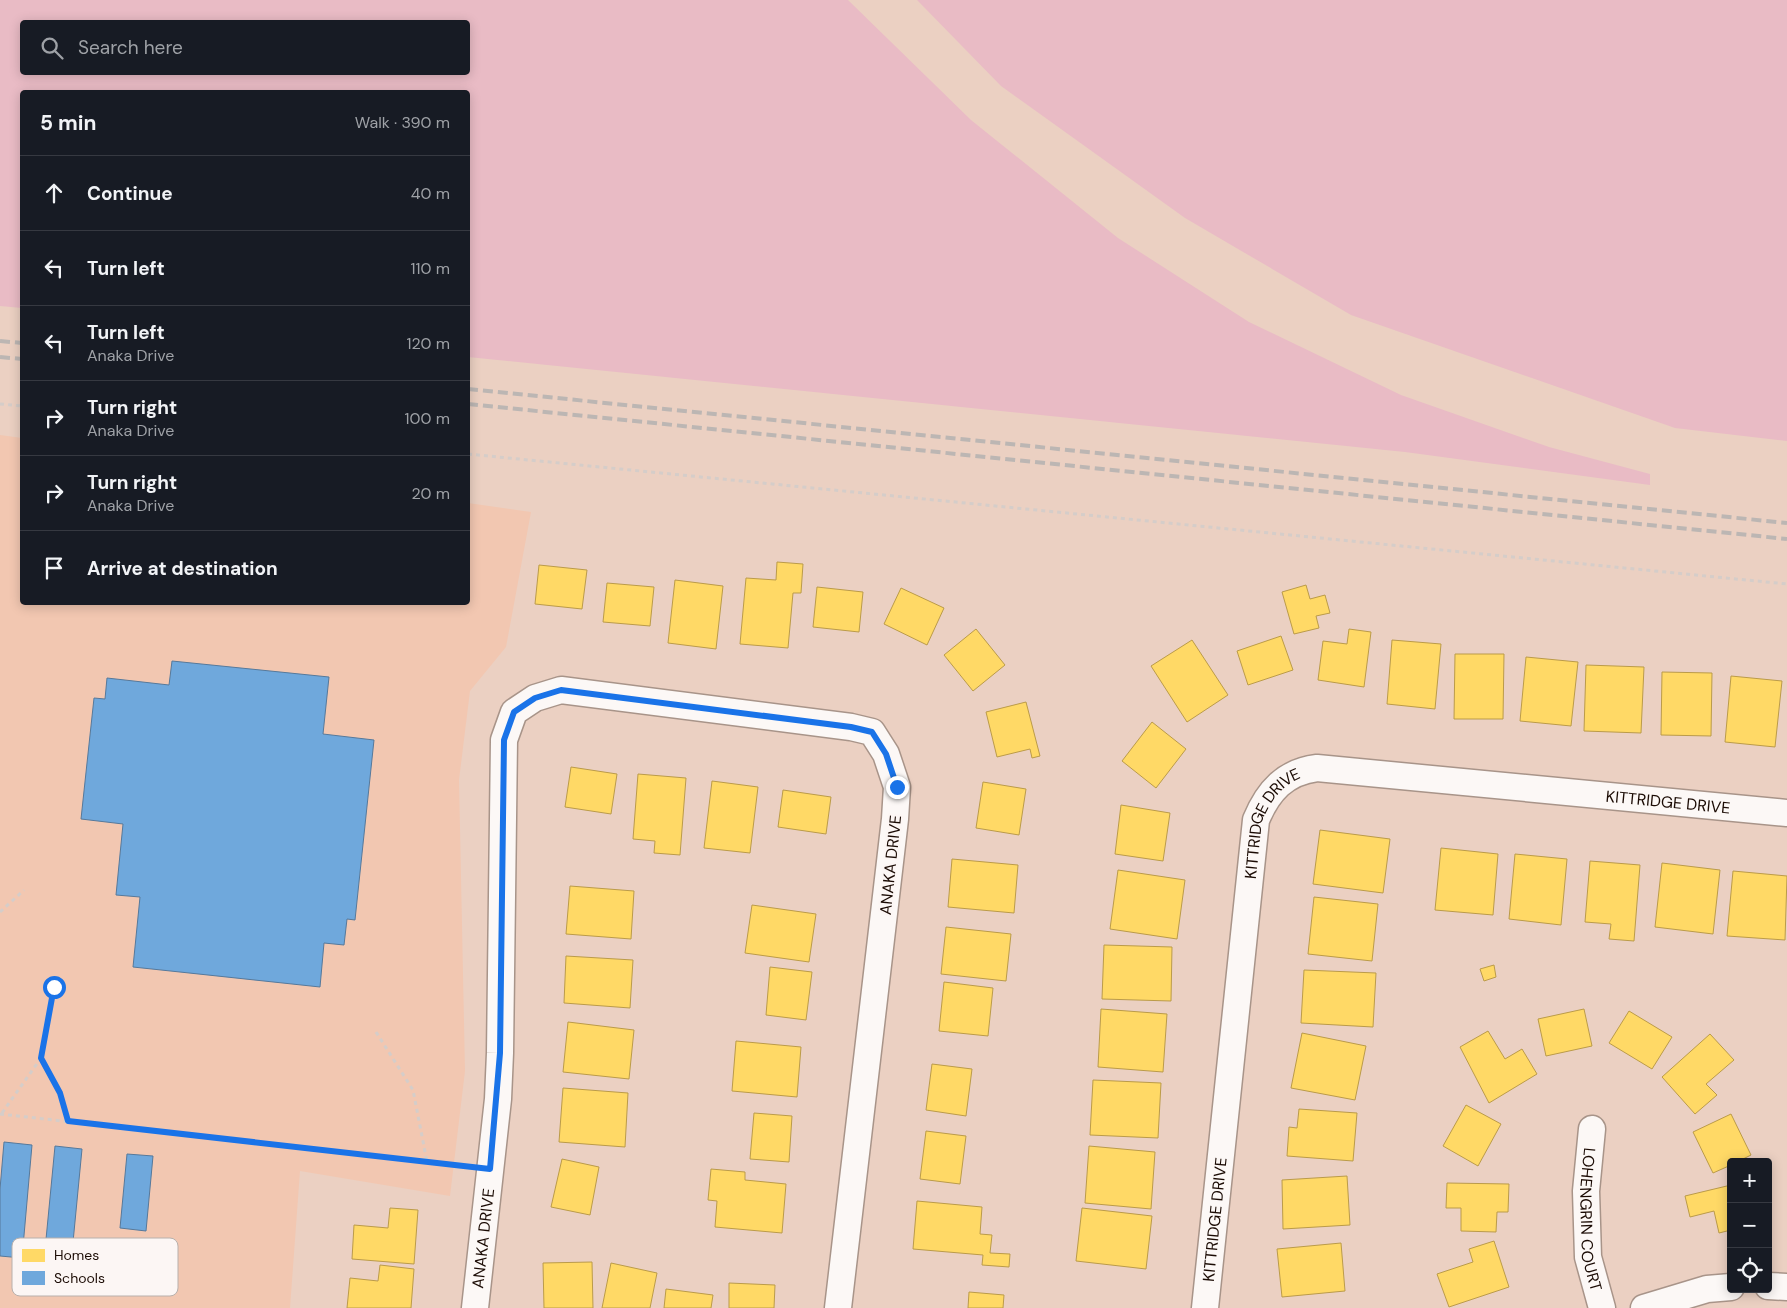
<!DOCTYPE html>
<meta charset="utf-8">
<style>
body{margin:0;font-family:"DM Sans",sans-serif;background:#20242c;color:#f1f3f6}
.controls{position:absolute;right:15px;bottom:15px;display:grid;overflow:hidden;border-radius:5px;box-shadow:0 2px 12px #0003}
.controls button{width:45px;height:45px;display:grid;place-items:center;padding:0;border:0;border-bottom:1px solid #363941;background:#171b24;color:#f1f3f6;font:25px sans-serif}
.stop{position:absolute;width:15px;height:15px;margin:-11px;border:4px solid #1a73e8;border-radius:50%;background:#fff}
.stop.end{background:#1a73e8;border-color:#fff;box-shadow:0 1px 5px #0008}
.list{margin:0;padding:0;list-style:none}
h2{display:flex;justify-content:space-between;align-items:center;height:65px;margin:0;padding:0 20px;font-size:21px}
h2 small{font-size:16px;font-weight:400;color:#9ea1a6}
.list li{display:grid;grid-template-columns:32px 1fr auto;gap:15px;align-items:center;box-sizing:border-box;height:75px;padding:0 20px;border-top:1px solid #363941}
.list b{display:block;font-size:19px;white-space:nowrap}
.list p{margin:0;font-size:16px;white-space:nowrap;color:#9ea1a6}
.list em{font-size:16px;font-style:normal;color:#9ea1a6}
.icon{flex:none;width:28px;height:28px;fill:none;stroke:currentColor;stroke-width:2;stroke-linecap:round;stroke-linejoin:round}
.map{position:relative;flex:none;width:1787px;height:1308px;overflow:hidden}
.search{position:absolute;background:#171b24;box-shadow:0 2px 12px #0003;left:20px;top:20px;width:450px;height:55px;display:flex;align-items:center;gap:12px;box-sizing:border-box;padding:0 18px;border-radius:5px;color:#9ea1a6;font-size:19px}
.panel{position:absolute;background:#171b24;box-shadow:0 2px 12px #0003;left:20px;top:90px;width:450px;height:515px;border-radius:5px}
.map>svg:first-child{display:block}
</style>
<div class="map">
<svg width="1787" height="1308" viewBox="0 0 1787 1308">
<rect width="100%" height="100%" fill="#ebd0c2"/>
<polygon fill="#f2c7b1" points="0,435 22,438 22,602 468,602 468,503 531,512 506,647 470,691 459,780 465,1071 450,1196 300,1171 290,1308 0,1308"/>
<g fill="#e9bbc5" fill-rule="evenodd">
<path d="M0 0H848L971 120 1118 238 1249 322 1401 395 1549 447 1650 474V485L1405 452 468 357V92H22V308L0 306ZM468 22V72H22V22Z"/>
<polygon points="917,0 1787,0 1787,441 1675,428 1351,315 1185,218 1001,86"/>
</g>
<g fill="#ffd966" stroke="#bb9b49">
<polygon points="777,562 803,564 801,593 793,593 788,648 740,644 746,578 776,580"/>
<polygon points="539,565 587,570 582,609 535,604"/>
<polygon points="675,580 723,586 716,649 668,643"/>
<polygon points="607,583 654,587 650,626 603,622"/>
<polygon points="1306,585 1310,599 1325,595 1330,613 1316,616 1319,628 1294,634 1282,592"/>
<polygon points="817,587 863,592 859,632 813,627"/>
<polygon points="901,588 944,608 927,645 884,624"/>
<polygon points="976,629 1005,665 973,691 944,655"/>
<polygon points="1349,629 1371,632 1364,687 1318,680 1323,641 1347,644"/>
<polygon points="1281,636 1293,670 1248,685 1237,651"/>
<polygon points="1192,640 1228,695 1187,722 1151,666"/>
<polygon points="1392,640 1441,644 1435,709 1387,704"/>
<polygon points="1455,654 1504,654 1503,719 1454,719"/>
<polygon points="1526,657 1578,662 1571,726 1520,721"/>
<polygon points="1586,665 1644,667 1641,733 1584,731"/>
<polygon points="1662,672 1712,673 1711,736 1661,735"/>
<polygon points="1731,676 1782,681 1775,747 1725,742"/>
<polygon points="1026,702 1040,756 1032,758 1030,749 997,757 986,712"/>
<polygon points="1152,722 1186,749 1156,788 1122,761"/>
<polygon points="571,767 617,774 611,814 565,807"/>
<polygon points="638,774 686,778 680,855 654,853 655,841 633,839"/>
<polygon points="712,781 758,787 750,853 704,848"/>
<polygon points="983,782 1026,789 1019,835 976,828"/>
<polygon points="783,790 831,797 826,834 778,827"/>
<polygon points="1121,805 1170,813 1163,861 1115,854"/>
<polygon points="1320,830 1390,839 1383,893 1313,884"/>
<polygon points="1441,848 1498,854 1493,915 1435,910"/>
<polygon points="1515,854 1567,859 1561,925 1509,919"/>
<polygon points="952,859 1018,865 1014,913 948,907"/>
<polygon points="1590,861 1640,865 1634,941 1609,939 1611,924 1585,922"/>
<polygon points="1662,863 1720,870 1713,934 1655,927"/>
<polygon points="1118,870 1185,880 1177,939 1110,929"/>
<polygon points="1733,871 1787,876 1785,940 1727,936"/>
<polygon points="570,886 634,891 631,939 566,934"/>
<polygon points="1314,897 1378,904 1372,961 1308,954"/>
<polygon points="752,905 816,914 809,962 745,953"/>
<polygon points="946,927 1011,934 1006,981 941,974"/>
<polygon points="1104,945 1172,947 1171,1001 1102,999"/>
<polygon points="566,956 633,960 630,1008 564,1003"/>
<polygon points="1494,965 1496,977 1484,981 1480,969"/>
<polygon points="770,967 812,972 806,1020 766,1015"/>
<polygon points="1304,970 1376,973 1373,1027 1301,1023"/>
<polygon points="944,982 993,988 988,1036 939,1031"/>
<polygon points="1101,1009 1167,1014 1163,1072 1098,1067"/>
<polygon points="1584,1009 1592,1046 1546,1056 1538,1019"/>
<polygon points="1629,1011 1672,1037 1652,1069 1609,1043"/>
<polygon points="568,1022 634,1030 629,1079 563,1072"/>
<polygon points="1488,1031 1505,1059 1522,1049 1537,1074 1489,1103 1460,1047"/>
<polygon points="1302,1033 1366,1046 1355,1100 1291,1088"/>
<polygon points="1710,1034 1734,1060 1706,1084 1717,1095 1695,1114 1662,1077"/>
<polygon points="736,1041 801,1047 797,1097 732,1091"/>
<polygon points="932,1064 972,1069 966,1116 926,1110"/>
<polygon points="1093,1080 1161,1083 1158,1138 1090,1135"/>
<polygon points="563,1088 628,1093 625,1147 559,1142"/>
<polygon points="1466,1105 1501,1124 1478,1166 1443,1146"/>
<polygon points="1299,1109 1357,1113 1353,1161 1287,1156 1289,1127 1297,1128"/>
<polygon points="754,1113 792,1116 789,1162 750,1159"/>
<polygon points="1731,1114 1751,1155 1737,1162 1731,1162 1731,1165 1713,1173 1693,1132"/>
<polygon points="926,1131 966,1136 960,1184 920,1179"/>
<polygon points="1089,1146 1155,1152 1151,1209 1085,1203"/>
<polygon points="562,1159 599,1167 590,1215 551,1207"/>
<polygon points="711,1169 745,1172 745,1180 786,1184 782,1233 715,1227 717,1201 708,1200"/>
<polygon points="1347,1176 1350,1225 1283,1229 1282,1180"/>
<polygon points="1447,1183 1509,1184 1508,1212 1497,1212 1496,1232 1461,1231 1461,1208 1446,1208"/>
<polygon points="1731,1185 1731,1230 1719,1233 1714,1211 1690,1217 1685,1196"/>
<polygon points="917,1201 982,1207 980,1234 992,1235 990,1253 1010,1254 1009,1267 982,1265 983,1255 913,1249"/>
<polygon points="390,1208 418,1210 414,1264 352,1259 354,1225 388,1228"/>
<polygon points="1082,1208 1152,1216 1146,1269 1076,1261"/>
<polygon points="1494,1241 1509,1287 1449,1307 1437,1274 1473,1262 1469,1249"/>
<polygon points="1341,1243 1345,1291 1282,1297 1277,1249"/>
<polygon points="592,1262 593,1308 544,1308 543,1263"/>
<polygon points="611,1263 657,1273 650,1308 602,1308"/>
<polygon points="380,1265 414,1269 411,1308 347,1308 350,1278 378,1281"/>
<polygon points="729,1283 775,1285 774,1308 729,1308"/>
<polygon points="666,1289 713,1295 711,1308 664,1308"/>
<polygon points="969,1292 1004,1295 1003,1308 968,1308"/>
</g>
<g fill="#6fa8dc" stroke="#56799b">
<polygon points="172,661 329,677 323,734 374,740 355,920 347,919 344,945 324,943 320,987 133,967 140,897 116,895 123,824 81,819 94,698 105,699 107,678 169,685"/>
<polygon points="4,1142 32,1145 22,1258 0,1256 0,1189"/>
<polygon points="55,1146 82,1149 71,1263 44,1260"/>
<polygon points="127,1154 153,1156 146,1231 120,1228"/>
</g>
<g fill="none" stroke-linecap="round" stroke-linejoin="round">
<g stroke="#a89489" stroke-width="29">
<g id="street">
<path id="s1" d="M1592 1129 1586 1191 1588 1257 1602 1308"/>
<polyline points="1768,1286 1787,1287"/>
<path id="s2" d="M475 1308 498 1099 500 1053 504 740 514 712 535 698 561 690 851 727 872 732 886 754 897 787 895 819 838 1308"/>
<path id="s3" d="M1205 1308 1256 820C1268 791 1285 772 1317 768L1787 813"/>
<polyline points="1644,1308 1707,1289 1731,1287"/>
</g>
</g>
<g stroke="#d5cdc9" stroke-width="3" stroke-dasharray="4 4" stroke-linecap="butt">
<polyline points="0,404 22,406"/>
<polyline points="468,454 1787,584"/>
<polyline points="0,912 24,890"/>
<polyline points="376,1032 413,1090 427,1162"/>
<polyline points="41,1058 60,1093 68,1121"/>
<polyline points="2,1113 41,1058 54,987"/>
<polyline points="0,1114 466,1166"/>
</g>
<use href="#street" stroke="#fcf8f6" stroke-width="26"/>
<g stroke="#bcb6b3" stroke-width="4" stroke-dasharray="10 5" stroke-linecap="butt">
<polyline points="0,341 22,343"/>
<polyline points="0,357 22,359"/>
<polyline points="468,389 1787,523"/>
<polyline points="468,404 1787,539"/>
</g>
</g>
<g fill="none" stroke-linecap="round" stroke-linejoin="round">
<polyline stroke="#1a73e8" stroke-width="6" points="54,987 41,1058 60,1093 68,1121 490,1169 500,1053 504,740 514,712 535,698 561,690 851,727 872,732 886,754 897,787"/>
</g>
<g text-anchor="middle" stroke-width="5" stroke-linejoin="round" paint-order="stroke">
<g font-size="16" fill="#1b0b04" stroke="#fcf6f4">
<text dy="6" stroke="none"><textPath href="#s3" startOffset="928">KITTRIDGE DRIVE</textPath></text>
<text dy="6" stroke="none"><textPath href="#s3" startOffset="494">KITTRIDGE DRIVE</textPath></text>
<text transform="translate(890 865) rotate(-84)" y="6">ANAKA DRIVE</text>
<text dy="6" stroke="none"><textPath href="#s3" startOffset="89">KITTRIDGE DRIVE</textPath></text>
<text dy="6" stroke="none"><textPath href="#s1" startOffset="91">LOHENGRIN COURT</textPath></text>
<text dy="6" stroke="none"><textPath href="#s2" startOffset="70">ANAKA DRIVE</textPath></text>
</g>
</g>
<rect x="12" y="1238" width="166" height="58" rx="8" fill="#fcf6f4" stroke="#b8b0ac" stroke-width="1"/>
<rect x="22" y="1249" width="23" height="13" fill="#ffd966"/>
<rect x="22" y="1271" width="23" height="14" fill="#6fa8dc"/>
<g font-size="14" fill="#1b0b04">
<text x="54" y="1260">Homes</text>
<text x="54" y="1283">Schools</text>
</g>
</svg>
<div class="controls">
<button>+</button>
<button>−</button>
<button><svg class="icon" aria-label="locate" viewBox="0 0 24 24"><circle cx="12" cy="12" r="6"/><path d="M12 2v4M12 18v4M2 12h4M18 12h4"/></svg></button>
</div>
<div class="stop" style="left:54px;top:987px"></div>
<div class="stop end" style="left:897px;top:787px"></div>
<div class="search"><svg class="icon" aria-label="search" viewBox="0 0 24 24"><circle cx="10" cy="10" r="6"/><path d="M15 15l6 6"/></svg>Search here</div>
<section class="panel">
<h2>5 min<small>Walk · 390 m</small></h2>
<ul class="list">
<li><svg class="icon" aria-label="ahead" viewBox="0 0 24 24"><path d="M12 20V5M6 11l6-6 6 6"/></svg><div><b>Continue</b></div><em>40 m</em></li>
<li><svg class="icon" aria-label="left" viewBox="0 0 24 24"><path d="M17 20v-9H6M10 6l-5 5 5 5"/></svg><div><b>Turn left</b></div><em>110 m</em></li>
<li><svg class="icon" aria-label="left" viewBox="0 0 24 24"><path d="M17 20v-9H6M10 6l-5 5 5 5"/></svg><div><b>Turn left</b><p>Anaka Drive</p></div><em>120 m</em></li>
<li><svg class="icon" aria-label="right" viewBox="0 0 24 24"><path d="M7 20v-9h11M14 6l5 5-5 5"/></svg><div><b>Turn right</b><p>Anaka Drive</p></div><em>100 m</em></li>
<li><svg class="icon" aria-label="right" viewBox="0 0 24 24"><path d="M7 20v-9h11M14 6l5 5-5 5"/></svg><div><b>Turn right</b><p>Anaka Drive</p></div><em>20 m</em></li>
<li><svg class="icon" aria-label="arrive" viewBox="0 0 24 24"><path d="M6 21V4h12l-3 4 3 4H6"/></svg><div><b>Arrive at destination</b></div></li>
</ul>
</section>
</div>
